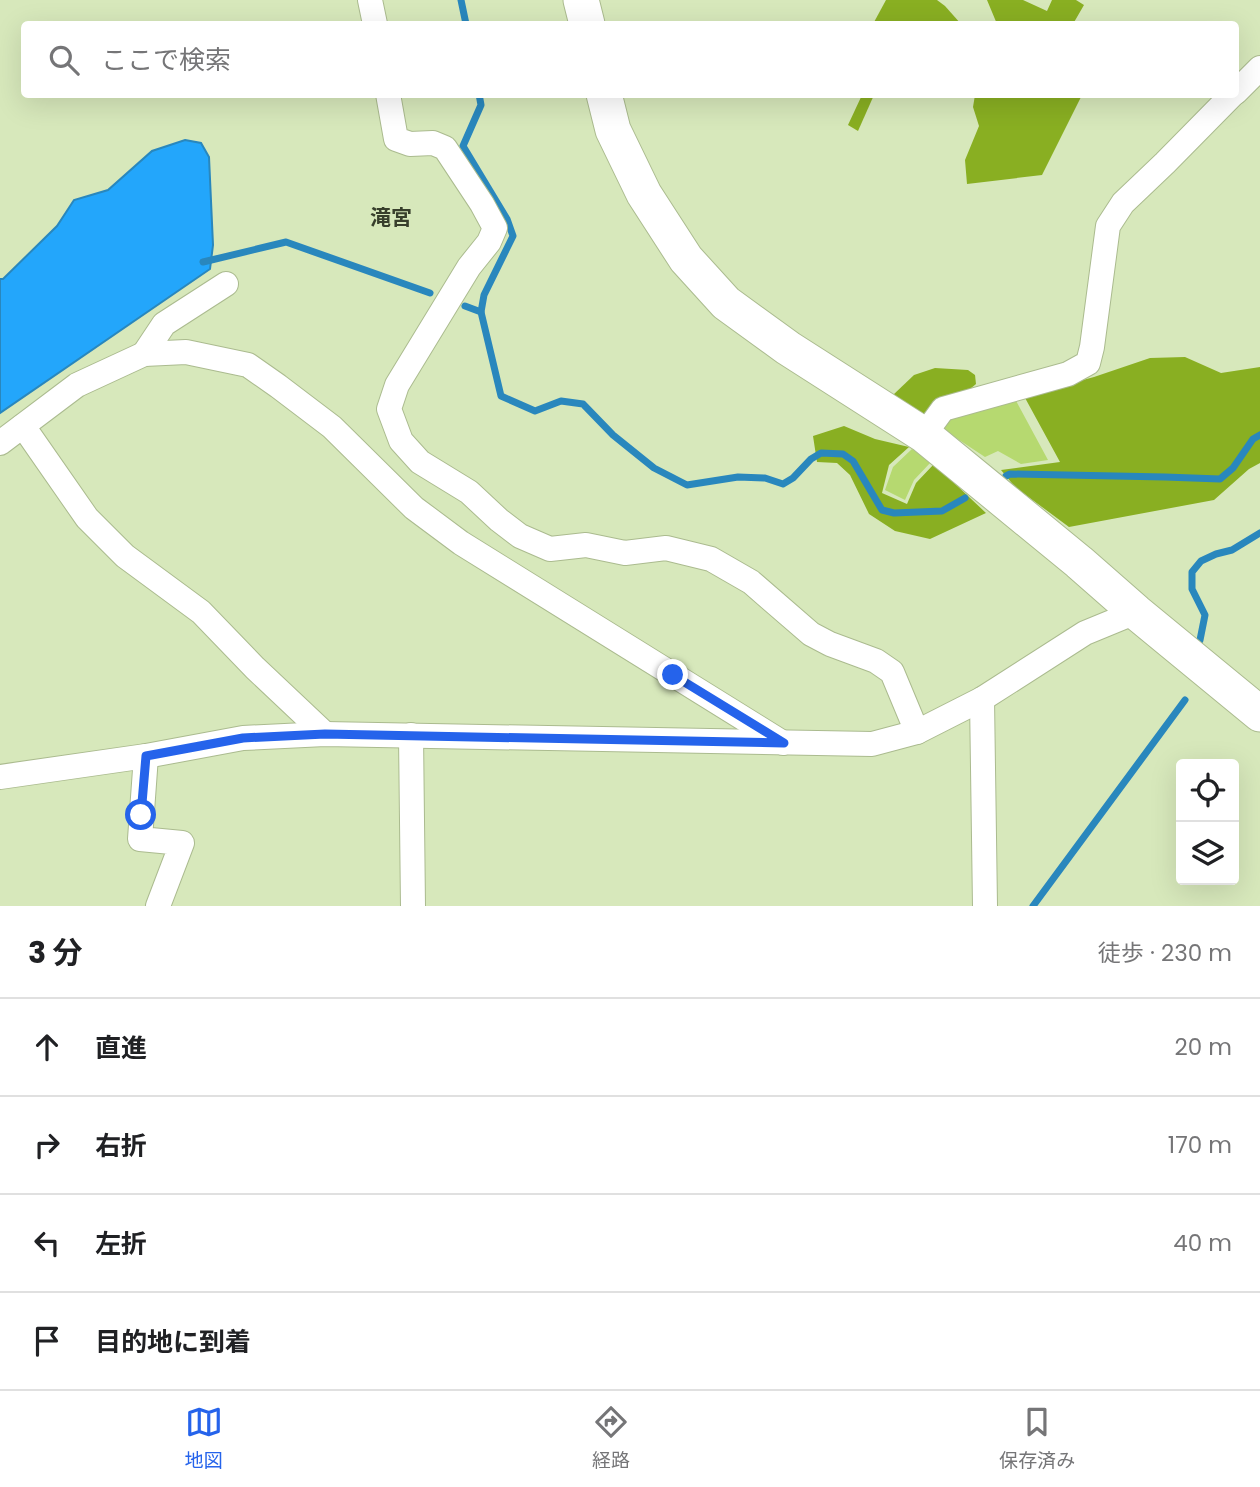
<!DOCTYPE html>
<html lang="ja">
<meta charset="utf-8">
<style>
body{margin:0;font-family:Poppins,"Noto Sans JP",sans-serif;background:#f6f6f6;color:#202124}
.controls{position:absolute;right:21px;bottom:21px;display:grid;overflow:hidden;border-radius:7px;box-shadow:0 7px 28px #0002}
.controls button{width:63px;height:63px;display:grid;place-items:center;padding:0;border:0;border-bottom:2px solid #e0e0e0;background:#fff;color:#202124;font:35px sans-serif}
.stop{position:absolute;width:21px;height:21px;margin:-16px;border:5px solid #2563eb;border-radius:50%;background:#fff}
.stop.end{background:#2563eb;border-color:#fff;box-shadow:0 2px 7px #0008}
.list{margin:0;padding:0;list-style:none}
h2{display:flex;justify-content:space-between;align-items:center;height:91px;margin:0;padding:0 28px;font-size:30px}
h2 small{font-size:23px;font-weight:400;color:#757577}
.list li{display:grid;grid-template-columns:46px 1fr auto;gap:21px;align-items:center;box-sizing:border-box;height:98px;padding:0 28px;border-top:2px solid #e0e0e0}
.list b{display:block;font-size:26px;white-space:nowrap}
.list em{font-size:23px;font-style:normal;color:#757577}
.icon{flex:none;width:38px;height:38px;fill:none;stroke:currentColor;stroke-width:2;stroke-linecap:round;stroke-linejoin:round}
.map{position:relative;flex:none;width:1260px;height:906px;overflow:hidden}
.search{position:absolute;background:#fff;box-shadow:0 7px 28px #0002;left:21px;right:21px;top:21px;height:77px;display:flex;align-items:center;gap:18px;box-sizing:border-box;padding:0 24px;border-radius:7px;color:#757577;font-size:26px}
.sheet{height:483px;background:#fff}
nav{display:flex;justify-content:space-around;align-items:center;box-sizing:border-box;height:98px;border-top:2px solid #e0e0e0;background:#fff;font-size:19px;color:#757577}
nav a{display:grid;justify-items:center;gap:4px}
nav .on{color:#2563eb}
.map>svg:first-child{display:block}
</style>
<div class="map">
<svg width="1260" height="906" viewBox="0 0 1260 906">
<rect width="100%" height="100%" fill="#d7e8bb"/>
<g fill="#b6d970">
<polygon points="1015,399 1048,460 1021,464 998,451 985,457 941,428 953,416"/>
<polygon points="912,449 931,462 914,480 905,500 885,490 893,467"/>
</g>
<g fill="#89af22">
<polygon points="886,0 937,0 945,6 961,24 873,24"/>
<polygon points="987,0 1023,0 1047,11 1052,0 1076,0 1084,5 1073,24 997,24"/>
<polygon points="862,95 874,95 858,131 848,125"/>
<polygon points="975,95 975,94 1082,95 1042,175 967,184 965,160 979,126 973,107"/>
<polygon points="1185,357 1221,373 1260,367 1260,463 1249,469 1214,500 1069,527 1015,487 1001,470 1060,462 1024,396 1094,377 1150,358"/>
<polygon points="935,368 968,370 975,375 976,384 964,394 926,415 893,395 914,375"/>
<polygon points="844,426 875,439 909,447 889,465 882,493 907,504 916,483 934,464 986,513 930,539 895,531 869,514 850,475 837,463 817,462 813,436"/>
</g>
<polygon fill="#23a6fb" stroke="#2987bd" stroke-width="2" points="185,140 201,143 209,157 213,245 210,269 0,413 0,279 3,279 57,226 74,200 108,190 152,151"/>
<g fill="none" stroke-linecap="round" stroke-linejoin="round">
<g stroke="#2987bd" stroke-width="7">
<polyline points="461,0 466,24"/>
<polyline points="479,94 481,105 463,146 507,219 513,236 484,295 481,312"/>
<polyline points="203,262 286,242 430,293"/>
<polyline points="465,306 481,312 501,396 535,411 561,401 583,404 613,435 654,468 687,485 738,477 765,478 783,484 793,478 811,459 821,453 843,454 853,461 882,510 894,513 942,511 965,498"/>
<polyline points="1006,476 1010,474 1165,477 1220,479 1233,468 1253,439 1260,435"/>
<polyline points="1200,640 1205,615 1192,589 1192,572 1201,561 1216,554 1232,550 1260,533"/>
<polyline points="1033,906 1185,700"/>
</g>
<g stroke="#abbb8f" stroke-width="26">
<g id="street">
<polyline points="370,0 375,24"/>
<polyline points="1236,92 1260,68"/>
<polyline points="388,94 396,139 410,144 433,143 445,148 482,204 495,228 489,242 469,267 397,385 389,409 401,441 420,462 469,492 499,520 520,536 550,549 586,545 625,553 666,548 711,559 751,582 811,634 830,644 876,661 892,672 917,732"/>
<polyline points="144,354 164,324 226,284"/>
<polyline points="23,426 87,518 125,556 201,612 255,668 325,734"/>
<polyline points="924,435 943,409 1068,374 1088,363 1092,347 1108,226 1123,203 1165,163 1233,94"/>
<polyline points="0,443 77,385 144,354 186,352 248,365 278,386 332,427 414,508 461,543 783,743"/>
<polyline points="982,699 985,906"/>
<polyline points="411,735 413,906"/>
<polyline points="146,756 140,839 182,843 158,906"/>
<polyline points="0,777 146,756 243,738 325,734 872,744 917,732 982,699 1085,633 1136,612"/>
</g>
</g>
<g stroke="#abbb8f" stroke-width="37">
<g id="secondary">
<polyline points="581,0 587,24"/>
<polyline points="604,94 613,130 644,194 686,259 726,303 788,348 924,435 1079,562 1136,612 1260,714"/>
</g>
</g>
<use href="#street" stroke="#fff" stroke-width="24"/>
<use href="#secondary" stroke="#fff" stroke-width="35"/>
</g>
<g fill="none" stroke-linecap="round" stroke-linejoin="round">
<polyline stroke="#2563eb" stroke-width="9" points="141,815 146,756 243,738 325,734 784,743 673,675"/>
</g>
<g text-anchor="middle" stroke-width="6" stroke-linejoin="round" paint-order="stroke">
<g font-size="21" font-weight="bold" fill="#383f2c" stroke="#d7e8bb">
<text x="391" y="225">滝宮</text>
</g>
</g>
</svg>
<div class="controls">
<button><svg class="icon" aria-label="locate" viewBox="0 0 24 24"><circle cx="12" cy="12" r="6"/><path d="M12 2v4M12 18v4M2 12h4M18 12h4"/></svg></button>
<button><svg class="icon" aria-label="layers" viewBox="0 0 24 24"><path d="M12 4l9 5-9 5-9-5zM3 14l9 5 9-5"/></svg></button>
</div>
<div class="stop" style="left:141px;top:815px"></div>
<div class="stop end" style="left:673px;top:675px"></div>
<div class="search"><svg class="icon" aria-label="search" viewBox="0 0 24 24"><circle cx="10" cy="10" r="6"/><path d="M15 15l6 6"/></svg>ここで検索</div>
</div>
<section class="sheet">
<h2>3 分<small>徒歩 · 230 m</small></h2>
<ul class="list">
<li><svg class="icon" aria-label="ahead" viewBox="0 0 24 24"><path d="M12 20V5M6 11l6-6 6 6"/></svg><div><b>直進</b></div><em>20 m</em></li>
<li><svg class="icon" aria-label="right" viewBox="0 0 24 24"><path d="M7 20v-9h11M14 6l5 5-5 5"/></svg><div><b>右折</b></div><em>170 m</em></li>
<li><svg class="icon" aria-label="left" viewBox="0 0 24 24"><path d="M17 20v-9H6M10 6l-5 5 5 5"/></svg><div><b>左折</b></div><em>40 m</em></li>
<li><svg class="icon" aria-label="arrive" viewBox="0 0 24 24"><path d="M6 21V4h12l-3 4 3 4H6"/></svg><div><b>目的地に到着</b></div></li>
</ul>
</section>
<nav>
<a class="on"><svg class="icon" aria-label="map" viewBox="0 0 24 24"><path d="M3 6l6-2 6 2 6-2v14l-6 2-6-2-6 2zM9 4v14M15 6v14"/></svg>地図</a>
<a><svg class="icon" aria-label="directions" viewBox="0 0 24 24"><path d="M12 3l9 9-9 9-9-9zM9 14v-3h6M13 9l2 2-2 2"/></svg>経路</a>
<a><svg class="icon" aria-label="saved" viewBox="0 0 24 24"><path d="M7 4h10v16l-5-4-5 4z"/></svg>保存済み</a>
</nav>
